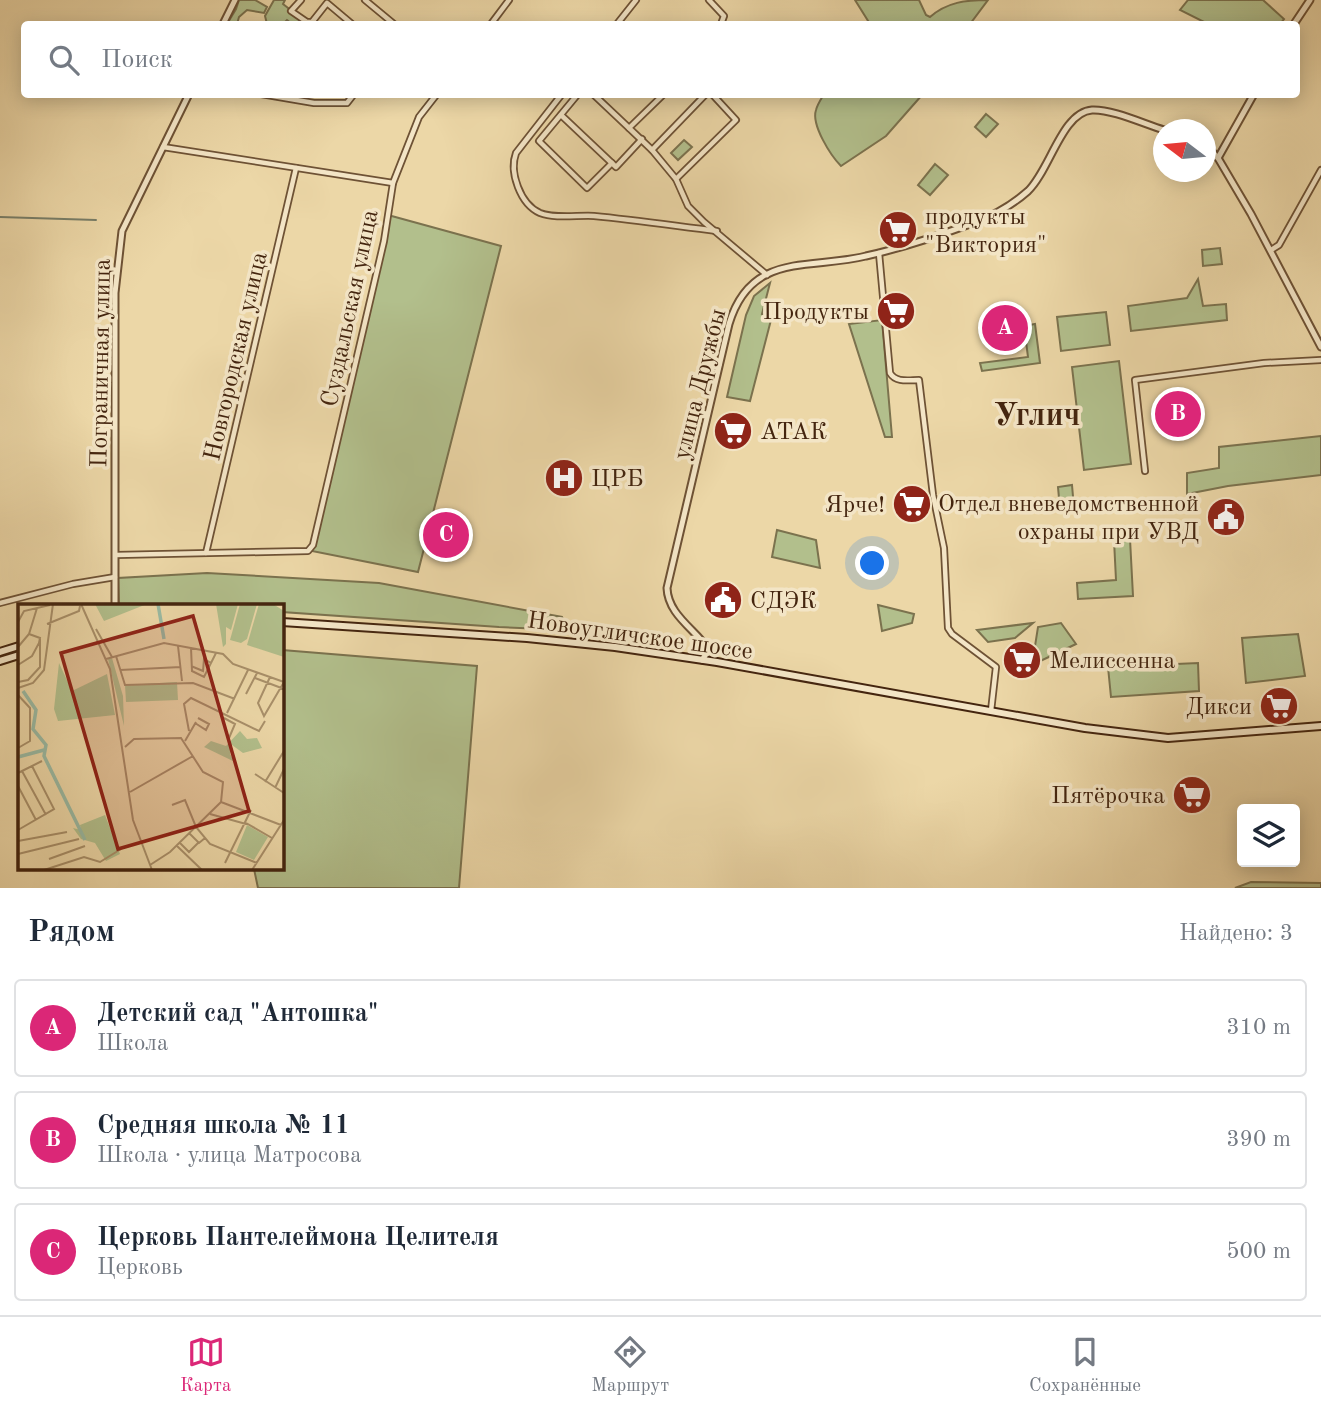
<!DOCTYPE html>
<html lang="ru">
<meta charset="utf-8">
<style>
body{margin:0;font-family:"Old Standard TT",serif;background:#f6f6f7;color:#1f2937}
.controls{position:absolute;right:21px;bottom:21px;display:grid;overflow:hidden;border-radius:7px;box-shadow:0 4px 18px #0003}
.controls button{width:63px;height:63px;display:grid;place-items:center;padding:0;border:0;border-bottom:2px solid #e0e1e3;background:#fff;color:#1f2937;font:35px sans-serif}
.compass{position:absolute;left:1153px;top:119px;width:63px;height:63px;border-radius:50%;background:#fff;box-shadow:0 4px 18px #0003;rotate:286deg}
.you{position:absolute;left:873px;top:564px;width:24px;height:24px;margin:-18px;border:5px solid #fff;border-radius:50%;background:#1a73e8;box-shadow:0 0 0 10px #1a73e833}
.badge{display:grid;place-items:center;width:46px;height:46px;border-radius:50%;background:#db2777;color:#fff;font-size:23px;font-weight:700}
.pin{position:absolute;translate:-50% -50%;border:4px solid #fff;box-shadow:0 2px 7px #0006}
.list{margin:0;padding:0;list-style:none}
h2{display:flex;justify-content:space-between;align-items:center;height:91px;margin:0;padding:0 28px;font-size:30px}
h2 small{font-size:23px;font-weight:400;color:#747a83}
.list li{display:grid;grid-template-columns:46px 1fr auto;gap:21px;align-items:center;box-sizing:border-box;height:98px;margin:0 14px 14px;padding:0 14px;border:2px solid #e0e1e3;border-radius:7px}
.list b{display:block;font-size:26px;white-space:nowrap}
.list p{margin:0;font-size:23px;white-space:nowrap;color:#747a83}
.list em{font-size:23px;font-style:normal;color:#747a83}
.icon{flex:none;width:38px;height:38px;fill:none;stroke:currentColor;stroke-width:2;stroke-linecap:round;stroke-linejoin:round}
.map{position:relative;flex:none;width:1321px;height:888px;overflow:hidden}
.search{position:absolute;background:#fff;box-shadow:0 4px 18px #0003;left:21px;right:21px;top:21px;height:77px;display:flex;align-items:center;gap:18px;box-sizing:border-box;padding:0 24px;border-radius:7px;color:#747a83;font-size:26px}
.sheet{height:427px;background:#fff}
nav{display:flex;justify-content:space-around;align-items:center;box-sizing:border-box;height:98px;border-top:2px solid #e0e1e3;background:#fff;font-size:19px;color:#747a83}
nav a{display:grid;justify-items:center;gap:4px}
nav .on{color:#db2777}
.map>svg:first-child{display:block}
</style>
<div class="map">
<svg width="1321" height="888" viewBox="0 0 1321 888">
<rect width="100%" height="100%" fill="#ecd7a7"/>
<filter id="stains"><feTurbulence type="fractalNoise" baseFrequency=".00286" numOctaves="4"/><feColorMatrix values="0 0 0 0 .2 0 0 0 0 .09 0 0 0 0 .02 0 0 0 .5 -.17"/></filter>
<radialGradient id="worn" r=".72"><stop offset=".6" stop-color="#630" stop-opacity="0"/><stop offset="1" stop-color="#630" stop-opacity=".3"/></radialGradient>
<g fill="#b2bf8c" stroke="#7b724e" stroke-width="2">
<polygon points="239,0 255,0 267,7 264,13 247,10 239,17 237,24 227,24 236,9"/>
<polygon points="274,0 285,0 283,4 302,19 317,24 292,24 287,20 283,24 267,24 265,16"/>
<path d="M855 0H919L926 15 930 17C947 2 966 0 988 0L970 24H870Z"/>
<polygon points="1188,0 1263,0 1284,19 1280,24 1208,24 1180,10"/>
<path d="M824 94H922V95L886 136 841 166C831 156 811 125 816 110 817 105 821 99 824 94Z"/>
<polygon points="986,114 998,124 986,137 975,127"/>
<polygon points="684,140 692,147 678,160 671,153"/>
<polygon points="935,164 948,175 930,195 918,185"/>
<polygon points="388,215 501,246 418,572 312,551"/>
<polygon points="1220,248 1222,264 1203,266 1202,250"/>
<polygon points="1198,279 1203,306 1226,304 1227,320 1131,331 1128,306 1187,298"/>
<polygon points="770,283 762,314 772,316 750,401 727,397 746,315 754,296"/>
<polygon points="1106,312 1110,345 1061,351 1057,317"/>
<polygon points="882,320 892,437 885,437 849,324"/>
<polygon points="1035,324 1040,363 982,371 980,363 1028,357 1024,326"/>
<polygon points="1119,361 1131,464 1084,470 1072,367"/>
<polygon points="1321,436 1321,475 1228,486 1187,494 1187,473 1219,468 1219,447"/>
<polygon points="1072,485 1074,508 1060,509 1058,487"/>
<polygon points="777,530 816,540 820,568 772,557"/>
<polygon points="1130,539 1133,596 1078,599 1077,583 1116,580 1114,540"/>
<polygon points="207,573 379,583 562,617 566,626 543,629 499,627 282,612 282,606 189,604 119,606 118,578"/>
<polygon points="878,605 914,614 912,623 882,631"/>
<polygon points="1033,623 1015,638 988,642 977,630"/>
<polygon points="1061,623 1076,644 1032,665 1038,627"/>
<polygon points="1298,634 1305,676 1246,683 1242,638"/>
<polygon points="282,650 477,666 459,888 258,888 254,869 282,869"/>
<polygon points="1198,663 1199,691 1111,697 1108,667"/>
<polygon points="1251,882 1321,883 1321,888 1235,888"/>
</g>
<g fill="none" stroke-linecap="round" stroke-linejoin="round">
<polyline stroke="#787e68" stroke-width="2" points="0,217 96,220"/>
<g stroke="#6e5235" stroke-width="8">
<g id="minor">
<polyline points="301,0 291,11 307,22 312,22 327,3 352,24"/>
<polyline points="365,0 394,24"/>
<polyline points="709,0 724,16 721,24"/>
<polyline points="491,24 509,0"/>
<polyline points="617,24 636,0"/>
<polyline points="261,94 314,103 347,103 354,94"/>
<path d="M562 94 516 153C509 172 520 204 540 213 555 219 578 215 594 216 635 220 676 226 717 231"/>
<polyline points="578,94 539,141 587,188 612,163"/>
<polyline points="593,94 629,128"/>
<polyline points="664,94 629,128 652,150 676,179 688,206 704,222 767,275"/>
<polyline points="561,115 616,167 642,139"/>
<polyline points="163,147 393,183"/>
<polyline points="652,150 706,94"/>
<polyline points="676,179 736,120 712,94"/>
<polyline points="1271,250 1279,245 1321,170"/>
<path d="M879 253 890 373C896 383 909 380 919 380L933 495 944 548 948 628 952 634 996 667 991 711"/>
<polyline points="1145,471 1135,380 1264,363 1321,360"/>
<polyline points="206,553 296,168"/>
<polyline points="116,555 308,551 313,545 384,241 393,183 419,117 437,94"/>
<polyline points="0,603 73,584 115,577"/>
</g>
</g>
<g stroke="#6e5235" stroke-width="9">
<g id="tertiary">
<polyline points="223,24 235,0"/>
<polyline points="1294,24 1310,0"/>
<polyline points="1206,145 1218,158 1251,214 1321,347"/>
<polyline points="1218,158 1254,94"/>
<polyline points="115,606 115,293 122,231 189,94"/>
<path d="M702 660 709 650C695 629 668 615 667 588L729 324C751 251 810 270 866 256 902 248 938 236 973 223 993 216 1012 205 1028 191 1050 170 1062 112 1092 110 1112 109 1144 124 1164 130"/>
</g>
</g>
<g stroke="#44250f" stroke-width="10">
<g id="secondary">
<polyline points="282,622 527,638 615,647 717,662 1085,728 1168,738 1321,726"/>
<polyline points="0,652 19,646"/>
<polyline points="0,661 19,655"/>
</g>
</g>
<use href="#minor" stroke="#f3e5c6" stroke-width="4.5"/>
<use href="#tertiary" stroke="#f3e5c6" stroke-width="5"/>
<use href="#secondary" stroke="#f3e5c6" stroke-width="6"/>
</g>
<defs>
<g id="supermarket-disc" transform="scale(2.0125)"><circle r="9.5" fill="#8f2418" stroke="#f3e5c6"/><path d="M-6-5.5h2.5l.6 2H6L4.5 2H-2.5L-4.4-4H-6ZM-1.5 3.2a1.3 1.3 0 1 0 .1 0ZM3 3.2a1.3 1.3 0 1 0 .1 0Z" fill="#fff"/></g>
<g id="hospital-disc" transform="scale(2.0125)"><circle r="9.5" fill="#8f2418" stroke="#f3e5c6"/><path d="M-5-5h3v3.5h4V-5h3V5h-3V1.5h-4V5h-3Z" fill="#fff"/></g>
<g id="civic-disc" transform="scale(2.0125)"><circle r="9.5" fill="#8f2418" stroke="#f3e5c6"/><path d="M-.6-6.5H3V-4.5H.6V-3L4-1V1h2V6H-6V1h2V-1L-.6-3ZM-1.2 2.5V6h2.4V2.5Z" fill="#fff"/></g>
</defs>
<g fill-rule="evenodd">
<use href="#supermarket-disc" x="898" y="230"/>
<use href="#supermarket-disc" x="896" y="311"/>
<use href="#supermarket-disc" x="733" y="431"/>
<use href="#hospital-disc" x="564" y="478"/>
<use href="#supermarket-disc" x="912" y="504"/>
<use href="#civic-disc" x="1226" y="517"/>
<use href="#civic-disc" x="723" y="600"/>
<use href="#supermarket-disc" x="1022" y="660"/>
<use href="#supermarket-disc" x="1279" y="706"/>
<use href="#supermarket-disc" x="1192" y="795"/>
</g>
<g text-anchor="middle" stroke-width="7" stroke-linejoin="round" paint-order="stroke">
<g font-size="24" fill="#44250f" stroke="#f3e5c6" text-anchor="start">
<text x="925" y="224">продукты<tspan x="925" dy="28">"Виктория"</tspan></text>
<text x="869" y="319" text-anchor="end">Продукты</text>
<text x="760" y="439">АТАК</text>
<text x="591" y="486">ЦРБ</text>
<text x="1199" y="511" text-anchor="end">Отдел вневедомственной<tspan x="1199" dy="28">охраны при УВД</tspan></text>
<text x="885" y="512" text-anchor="end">Ярче!</text>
<text x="750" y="608">СДЭК</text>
<text x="1049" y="668">Мелиссенна</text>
<text x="1252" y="714" text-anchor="end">Дикси</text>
<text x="1165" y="803" text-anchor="end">Пятёрочка</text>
</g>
<g font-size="24" fill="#44250f" stroke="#f3e5c6">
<text transform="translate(349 308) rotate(-78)" y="8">Суздальская улица</text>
<text transform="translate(235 356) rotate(-77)" y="8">Новгородская улица</text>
<text transform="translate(100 363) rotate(-89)" y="8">Пограничная улица</text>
<text transform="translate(699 384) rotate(-76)" y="8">улица Дружбы</text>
<text transform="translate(640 635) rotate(8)" y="8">Новоугличское шоссе</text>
</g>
<g font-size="32" font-weight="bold" fill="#44250f" stroke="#f3e5c6">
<text x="1037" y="425">Углич</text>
</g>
</g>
<g transform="translate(18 604)">
<rect width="266" height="266" fill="#ecd7a7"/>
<path d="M77 0H129L86 17ZM198 0H220L213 26 208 23V40L205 43ZM222 0H239L229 35 223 39 212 36ZM241 0H255L266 7V53L229 41ZM94 54 105 92 106 122 90 55ZM41 59 54 87 89 70 97 111 40 117 36 105ZM159 78 160 96 108 98 107 81ZM222 127 229 135 239 134 244 144 225 149 214 141 212 150 217 158 186 143 193 137 208 142ZM87 211 102 250 88 257 77 239 63 235 55 224 63 226 62 221ZM229 221 250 233 236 256 218 248Z" fill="#b2bf8c"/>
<path fill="none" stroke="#9abaa3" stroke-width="3.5" d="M140 0 146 35M5 87 18 106 15 125 28 141 26 152 67 236M0 153 26 146"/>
<path fill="none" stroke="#a9906a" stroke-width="2" d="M63 0 92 65 115 216 134 266M0 18 6 7 32 1M29 20 61 7 62 2M78 25 94 53M160 42 164 77M0 43 11 30 19 4M173 44 174 67 186 73 198 49M98 52 107 81 175 79 217 95M88 55 146 39 205 50 215 60 266 78M0 61 14 52 21 39 22 34 11 30M173 62 185 67 186 55 193 59M102 66 163 63M252 73 240 99 246 112 266 78M237 74 266 85M0 78 10 76 22 63V35M0 84 15 79 26 66 35 0M228 90 239 69M0 91 12 104V137L0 144M209 109 230 66M206 114 217 120 211 134M177 119 188 126 191 120 180 114M171 127 166 100 173 94 241 127 247 117M167 137 178 118M107 143 116 135 163 134 185 168 205 178 203 198 152 248 132 261M4 167 28 211M0 169 24 157M237 170 266 189M247 178 266 147M0 182 18 216M257 184 266 165M112 188 175 152M203 198 263 221M154 201 167 196 178 223 192 240 239 259M192 210 228 220M228 219 254 234M0 226 36 205 14 162M171 229 181 239 187 234M0 237 49 228M162 239 171 248 180 239M159 242 184 266M0 250 61 235M31 255 67 242M207 259 233 206M26 266 66 253 82 258 103 245M234 266 266 216"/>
<path fill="#8f2418" fill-opacity="0.15" stroke="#8f2418" stroke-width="3.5" d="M175 12 231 207 100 245 43 49Z"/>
<rect width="266" height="266" fill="none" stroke="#44250f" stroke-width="3.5"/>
</g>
<rect width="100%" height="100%" filter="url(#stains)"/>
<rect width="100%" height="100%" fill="url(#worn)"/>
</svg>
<div class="controls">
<button><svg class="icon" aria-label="layers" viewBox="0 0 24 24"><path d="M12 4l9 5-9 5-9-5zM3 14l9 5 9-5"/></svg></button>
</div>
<svg class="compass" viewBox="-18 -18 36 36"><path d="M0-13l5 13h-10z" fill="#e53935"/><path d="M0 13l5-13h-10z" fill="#747a83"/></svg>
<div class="you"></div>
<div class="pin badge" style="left:1005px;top:328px">A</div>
<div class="pin badge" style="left:1178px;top:414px">B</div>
<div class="pin badge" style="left:446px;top:535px">C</div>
<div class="search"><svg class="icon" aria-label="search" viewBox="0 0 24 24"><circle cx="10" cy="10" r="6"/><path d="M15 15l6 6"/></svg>Поиск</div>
</div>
<section class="sheet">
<h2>Рядом<small>Найдено: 3</small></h2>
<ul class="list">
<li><span class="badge">A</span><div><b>Детский сад &quot;Антошка&quot;</b><p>Школа</p></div><em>310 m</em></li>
<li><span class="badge">B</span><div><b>Средняя школа № 11</b><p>Школа · улица Матросова</p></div><em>390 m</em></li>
<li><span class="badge">C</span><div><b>Церковь Пантелеймона Целителя</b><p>Церковь</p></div><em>500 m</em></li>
</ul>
</section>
<nav>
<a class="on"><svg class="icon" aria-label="map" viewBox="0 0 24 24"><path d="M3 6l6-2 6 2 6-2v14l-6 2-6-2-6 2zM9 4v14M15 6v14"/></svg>Карта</a>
<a><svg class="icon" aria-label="directions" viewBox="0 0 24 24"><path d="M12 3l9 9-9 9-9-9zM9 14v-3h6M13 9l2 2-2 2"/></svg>Маршрут</a>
<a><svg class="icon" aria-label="saved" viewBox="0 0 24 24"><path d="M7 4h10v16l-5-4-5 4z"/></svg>Сохранённые</a>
</nav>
